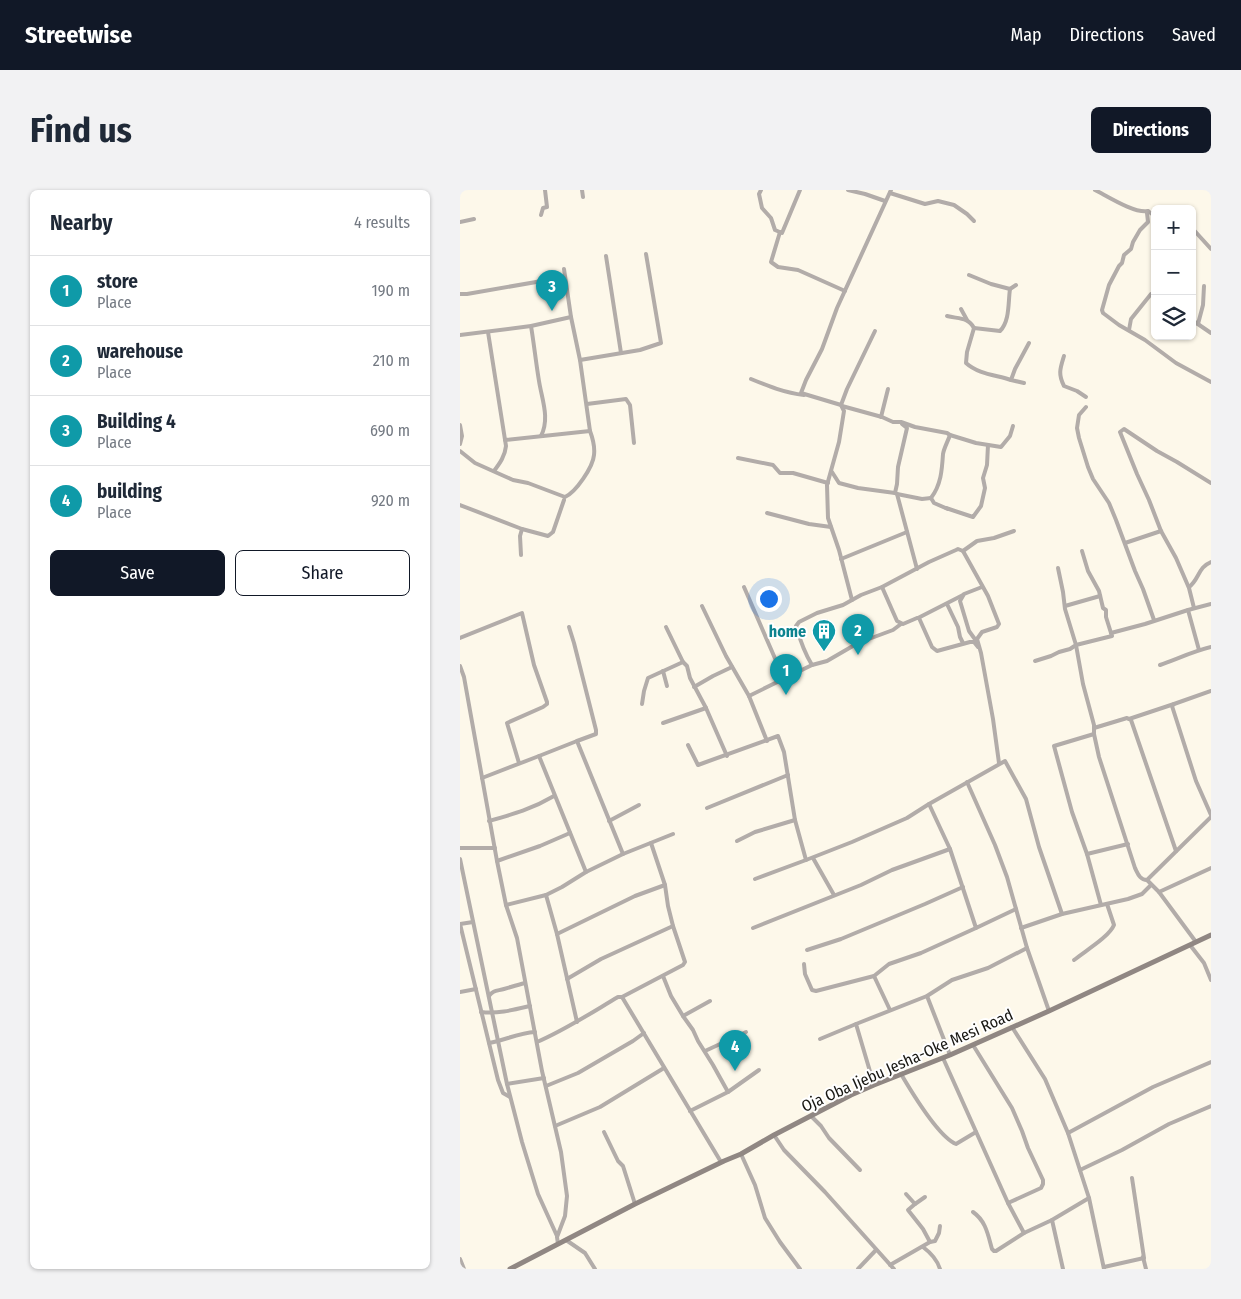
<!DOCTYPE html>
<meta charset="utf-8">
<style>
body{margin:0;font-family:"Fira Sans Condensed",sans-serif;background:#f2f2f3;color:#1f2937}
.controls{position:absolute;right:15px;top:15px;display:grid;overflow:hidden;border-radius:8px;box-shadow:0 1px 4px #0004}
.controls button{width:45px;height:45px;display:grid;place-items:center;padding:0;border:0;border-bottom:1px solid #e0e1e3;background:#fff;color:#1f2937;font:25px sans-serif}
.you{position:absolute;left:308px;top:408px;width:18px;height:18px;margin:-12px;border:4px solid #fff;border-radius:50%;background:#1a73e8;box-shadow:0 0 0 8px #1a73e833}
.badge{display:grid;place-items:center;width:32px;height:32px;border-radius:50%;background:#111827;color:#fff;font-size:16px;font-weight:700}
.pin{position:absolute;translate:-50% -41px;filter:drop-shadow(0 1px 2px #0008)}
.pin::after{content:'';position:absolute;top:26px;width:18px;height:15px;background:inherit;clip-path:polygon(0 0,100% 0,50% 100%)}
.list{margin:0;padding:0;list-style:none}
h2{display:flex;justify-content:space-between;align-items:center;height:65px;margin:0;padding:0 20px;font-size:21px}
h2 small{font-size:16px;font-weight:400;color:#747a83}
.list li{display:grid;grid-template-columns:32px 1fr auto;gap:15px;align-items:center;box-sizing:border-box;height:70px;padding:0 20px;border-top:1px solid #e0e1e3}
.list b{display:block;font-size:19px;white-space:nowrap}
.list p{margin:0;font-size:16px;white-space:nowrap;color:#747a83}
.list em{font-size:16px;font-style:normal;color:#747a83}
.actions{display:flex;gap:10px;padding:15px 20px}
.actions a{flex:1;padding:11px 0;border:1px solid #111827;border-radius:8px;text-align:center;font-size:18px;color:#111827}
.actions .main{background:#111827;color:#fff}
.icon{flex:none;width:28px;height:28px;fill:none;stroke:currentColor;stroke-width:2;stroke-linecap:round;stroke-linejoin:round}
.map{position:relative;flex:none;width:751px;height:1079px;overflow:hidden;border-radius:8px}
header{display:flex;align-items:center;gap:30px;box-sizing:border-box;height:70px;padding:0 25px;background:#111827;color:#fff}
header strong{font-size:24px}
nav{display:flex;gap:28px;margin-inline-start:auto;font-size:18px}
.intro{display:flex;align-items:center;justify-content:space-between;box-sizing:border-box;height:120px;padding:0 30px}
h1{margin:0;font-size:35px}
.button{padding:12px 22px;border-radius:8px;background:#111827;color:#fff;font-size:18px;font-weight:700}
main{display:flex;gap:30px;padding:0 30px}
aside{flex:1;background:#fff;border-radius:8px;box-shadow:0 1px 4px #0004}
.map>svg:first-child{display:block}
</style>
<header>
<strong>Streetwise</strong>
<nav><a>Map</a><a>Directions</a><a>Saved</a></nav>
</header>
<div class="intro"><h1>Find us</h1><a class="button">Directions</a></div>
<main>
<aside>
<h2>Nearby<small>4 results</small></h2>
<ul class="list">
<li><span class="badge" style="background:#0f9aa8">1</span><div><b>store</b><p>Place</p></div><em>190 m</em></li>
<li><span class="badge" style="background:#0f9aa8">2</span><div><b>warehouse</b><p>Place</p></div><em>210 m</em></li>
<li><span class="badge" style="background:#0f9aa8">3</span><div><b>Building 4</b><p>Place</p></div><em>690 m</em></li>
<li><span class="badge" style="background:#0f9aa8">4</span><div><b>building</b><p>Place</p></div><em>920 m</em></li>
</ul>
<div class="actions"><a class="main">Save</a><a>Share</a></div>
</aside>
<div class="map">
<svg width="751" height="1079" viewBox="0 0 751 1079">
<rect width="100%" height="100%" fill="#fdf8ea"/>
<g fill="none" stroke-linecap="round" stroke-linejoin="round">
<g stroke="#b2aca9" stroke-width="4">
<polyline points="122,0 123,7"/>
<polyline points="301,0 299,4 302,18 311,28 315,40 322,43 340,0"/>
<polyline points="388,0 405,4 425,11"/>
<path d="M635 0C647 6 675 24 688 21L692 24 695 23"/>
<polyline points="430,3 465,14 478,11 494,15 507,24 514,31"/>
<polyline points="688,21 687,23 688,32 680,40 673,52 671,59 664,65 662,73 659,76 649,95 642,120 643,123 659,135 685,150 716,173 751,192"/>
<polyline points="81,25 83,18 87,17 85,0"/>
<polyline points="0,32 14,29"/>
<polyline points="732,38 751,59"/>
<polyline points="320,42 311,72 318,77 338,80 385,101"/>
<polyline points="146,66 161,163"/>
<polyline points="509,85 531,94 550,99 556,95"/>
<path d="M550 99C548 112 550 131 540 141L514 138 507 162 506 173C518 184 536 185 551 190"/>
<polyline points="0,104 7,104 105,87"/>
<polyline points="501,119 507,130"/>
<path d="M487 126C499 129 508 127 514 138"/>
<polyline points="732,130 751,143"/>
<polyline points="738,134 743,115 744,96"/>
<path d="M71 136C74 154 76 173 79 191 82 210 90 228 81 246"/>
<polyline points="669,140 671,129 691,104 695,107"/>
<path d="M28 142 46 256C45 266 40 273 34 281"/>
<polyline points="0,145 71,136 111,127"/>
<path d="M604 166C600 179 598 184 604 196L617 201 626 207"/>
<polyline points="120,170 180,160 201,153 186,64"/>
<path d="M291 189C308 196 325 203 344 205"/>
<polyline points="564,193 551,190 555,179 569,153"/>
<polyline points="127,214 166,209 170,215 174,253"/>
<polyline points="381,215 387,199 415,141"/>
<polyline points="382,216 422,227 433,232 441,232 455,237 487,243 490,245 516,253 541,257 550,246 553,236"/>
<polyline points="626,217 619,225 617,238 619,248 628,277 633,289 649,313 656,330 675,381 683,399 694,430"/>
<polyline points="421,227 428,199"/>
<polyline points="0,235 2,246 0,254"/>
<polyline points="45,250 130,241"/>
<path d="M0 261 15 273 44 286 53 290 68 293 105 307C116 302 133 277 134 265 135 257 133 249 130 241L120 170 111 127 104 79"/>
<polyline points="278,268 313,275 320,283 333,283 368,293"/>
<polyline points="372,282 379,293 398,298 435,303 437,304 457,379"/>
<polyline points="435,303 437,294 438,277 447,238 442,234"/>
<polyline points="437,304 462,309 471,308"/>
<polyline points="0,315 62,339 88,346 93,342 104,310"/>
<polyline points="486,318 513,327 521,316 525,298 523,288 527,275 528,255"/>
<path d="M488 319 474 313 471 308C481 295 482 280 483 264 484 258 488 251 490 245"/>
<polyline points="307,323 349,334 371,337"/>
<polyline points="665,353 701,341"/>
<polyline points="503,361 517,351 534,348 554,341"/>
<polyline points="622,361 628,381 639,401 643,418 646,420 646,427 651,443"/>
<polyline points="61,365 60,346 62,339"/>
<polyline points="381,369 447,342"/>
<polyline points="284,397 324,489"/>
<polyline points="422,397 437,431 443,434 457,428 459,428 472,457 477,461 510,452 514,452 518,457"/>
<path d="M729 397C739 390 738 377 751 372"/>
<polyline points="392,410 379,360 368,328 367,295 379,252 384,221 381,215 341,203 346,190 362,159 377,118 431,0"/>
<polyline points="487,414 498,437 500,447 503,453"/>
<polyline points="242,416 266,466 289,506 307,551"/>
<polyline points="605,416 640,406"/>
<polyline points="734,418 729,398 716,368 701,341 689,310 677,284 660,242 664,239 697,261 717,272 751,293"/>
<polyline points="728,420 739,460"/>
<polyline points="458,428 503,405"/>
<polyline points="109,437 114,453 136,540 136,544 117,551"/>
<polyline points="206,437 223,472 227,476 230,488 246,518 267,566"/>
<polyline points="0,448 62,423 74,475 87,512 87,514 83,517 47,533 59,573"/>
<polyline points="517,452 509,441 500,411 504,404 522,397"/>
<polyline points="575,471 591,466 599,462 610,459 616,455 605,419 603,402 598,378"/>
<path d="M352 475C344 462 340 450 336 436L339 432 357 423 383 415 401 405 422 397 469 372 496 360 498 359 503 361 528 406 539 434 537 437 522 442 517 449 521 463 533 529 539 573"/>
<path d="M700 475C717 469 734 461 751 457"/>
<polyline points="0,476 4,487 37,671 46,715 57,748 82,881 101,962 107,1006 105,1026 97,1047 98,1054"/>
<polyline points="203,481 207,496"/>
<polyline points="234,497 253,486 272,477"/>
<polyline points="751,501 714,514 712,516 736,591 751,625"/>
<polyline points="289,506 352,475 367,471 398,453 433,440 441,434"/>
<polyline points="182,514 184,501 188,488 223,472"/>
<polyline points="669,529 714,514"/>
<polyline points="203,533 246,518"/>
<polyline points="634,538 667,528 671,530 716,661"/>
<polyline points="634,544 594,556 612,622 627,664 668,654"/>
<polyline points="228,555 238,575 318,546 324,562 335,630 346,670 392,652 447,628 469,614 545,571 566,609 579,657 602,724"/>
<polyline points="79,566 117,551 163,664"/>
<polyline points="22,588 79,566 126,682"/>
<polyline points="507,592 535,655 547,687 567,758 589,821"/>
<polyline points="469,614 490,659 516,738 556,719"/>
<polyline points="247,618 328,585"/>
<path d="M29 631C54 624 72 619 94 606"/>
<polyline points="149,631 179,615"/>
<polyline points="277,651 295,642 335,630"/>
<polyline points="0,658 35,658"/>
<polyline points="627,664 641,715"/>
<polyline points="353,668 374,705"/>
<polyline points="0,669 47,894 62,952 78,1004 97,1046"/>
<polyline points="37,671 80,656 110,643"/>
<polyline points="295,689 346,670"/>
<polyline points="687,690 751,627"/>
<polyline points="699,702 751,678"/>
<polyline points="86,705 97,744 117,832"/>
<polyline points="46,715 86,705 102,697 126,682 163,664 213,644"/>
<polyline points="13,732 0,734 38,890 43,903 50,907"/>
<polyline points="293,738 401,695 432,680 490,659"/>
<polyline points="561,738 602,724 668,709 682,704 691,695"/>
<polyline points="97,744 175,706 205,695"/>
<path d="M736 752 699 702 687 690C680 690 678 684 675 678L639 567 634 544V535L623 494 616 455 652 446 651 443 685 434 728 420 751 414"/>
<polyline points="730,755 744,773 751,790"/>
<polyline points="347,760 381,749 465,714 503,697"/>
<path d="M614 770C625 761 649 747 654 735L647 714"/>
<polyline points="344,774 345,784 352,800 356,801 414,786 429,774 461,763 516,738"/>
<polyline points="203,786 211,806 223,826 233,840 238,851 253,875 268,902 230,921"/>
<polyline points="414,786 430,820"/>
<polyline points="107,789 141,769 213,736"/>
<polyline points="0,802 16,799"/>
<path d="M29 806C33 800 37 801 44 799 51 797 57 795 65 793"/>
<polyline points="467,806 490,865"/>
<polyline points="162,807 261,972"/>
<path d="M21 822C38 824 53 820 70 816"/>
<polyline points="223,826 250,811"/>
<polyline points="552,837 585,889 608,943 629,1008 644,1079"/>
<polyline points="360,849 396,834"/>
<path d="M77 852C105 840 131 823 158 807H162L223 775 225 772 213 736 208 716 205 695 191 653"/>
<path d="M29 853C45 850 59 843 75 842"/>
<polyline points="513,855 552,918 562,941 568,958 583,990 583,994 581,998 548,1013"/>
<polyline points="245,861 286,842"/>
<polyline points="483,868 548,1013 564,1043"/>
<path d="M441 884C451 901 479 947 496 954L516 942"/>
<polyline points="47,894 84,888"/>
<polyline points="414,895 396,834 467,806 492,790 528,778 567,758"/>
<polyline points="86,896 118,883 173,851 184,843"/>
<polyline points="268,902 299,880"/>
<polyline points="351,926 361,936 369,948 400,980"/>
<polyline points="95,936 140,917 204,878"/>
<polyline points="144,942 158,971 163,976 175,1014"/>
<polyline points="608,943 693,897 751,872"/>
<polyline points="314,945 324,960 365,1002 434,1079"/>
<polyline points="281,964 295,995 305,1028 320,1052 340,1079"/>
<polyline points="620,980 662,960 709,934 751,916"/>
<polyline points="446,1004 455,1014"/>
<path d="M513 1022C526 1031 528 1045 532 1059L534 1061H536L564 1043 592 1030"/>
<polyline points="106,1050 125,1063 135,1079"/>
<polyline points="470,1052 475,1051 479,1043 480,1036"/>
<path d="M463 1057C471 1063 477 1069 480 1079"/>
<polyline points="683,1067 686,1079"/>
<polyline points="0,1069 4,1079"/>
<polyline points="430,1075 470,1052 463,1039 448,1020 455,1014 465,1007"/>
<polyline points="644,1077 684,1068 672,988"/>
<polyline points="398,1079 416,1060"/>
<polyline points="603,1079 592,1030 629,1008"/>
</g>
<polyline stroke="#908783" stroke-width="5" points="50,1079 175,1014 264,971 281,964 314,945 391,905 414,895 490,865 589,821 751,745"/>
</g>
<defs>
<g id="building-pin" transform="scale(1.25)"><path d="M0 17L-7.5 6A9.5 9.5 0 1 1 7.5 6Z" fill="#0f9aa8" stroke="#fff"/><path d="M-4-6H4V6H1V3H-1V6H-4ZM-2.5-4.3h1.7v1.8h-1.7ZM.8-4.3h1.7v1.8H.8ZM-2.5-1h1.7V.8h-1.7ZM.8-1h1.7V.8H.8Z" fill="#fff"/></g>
</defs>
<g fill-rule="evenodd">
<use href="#building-pin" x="364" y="441"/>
</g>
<g text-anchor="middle" stroke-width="4" stroke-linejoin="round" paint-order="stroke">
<g font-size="16" font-weight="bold" fill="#0d838f" stroke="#fff" text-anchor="end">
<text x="346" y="447">home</text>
</g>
<g font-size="16" fill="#181712" stroke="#fff">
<text transform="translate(447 870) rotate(-24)" y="6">Oja Oba Ijebu Jesha-Oke Mesi Road</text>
</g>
</g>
</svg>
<div class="controls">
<button>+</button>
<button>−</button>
<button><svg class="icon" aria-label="layers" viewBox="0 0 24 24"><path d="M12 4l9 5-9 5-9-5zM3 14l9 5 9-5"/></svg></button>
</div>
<div class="you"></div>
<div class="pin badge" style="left:326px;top:505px;background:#0f9aa8">1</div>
<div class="pin badge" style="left:398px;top:465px;background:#0f9aa8">2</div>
<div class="pin badge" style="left:92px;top:121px;background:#0f9aa8">3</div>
<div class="pin badge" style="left:275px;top:881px;background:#0f9aa8">4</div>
</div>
</main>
